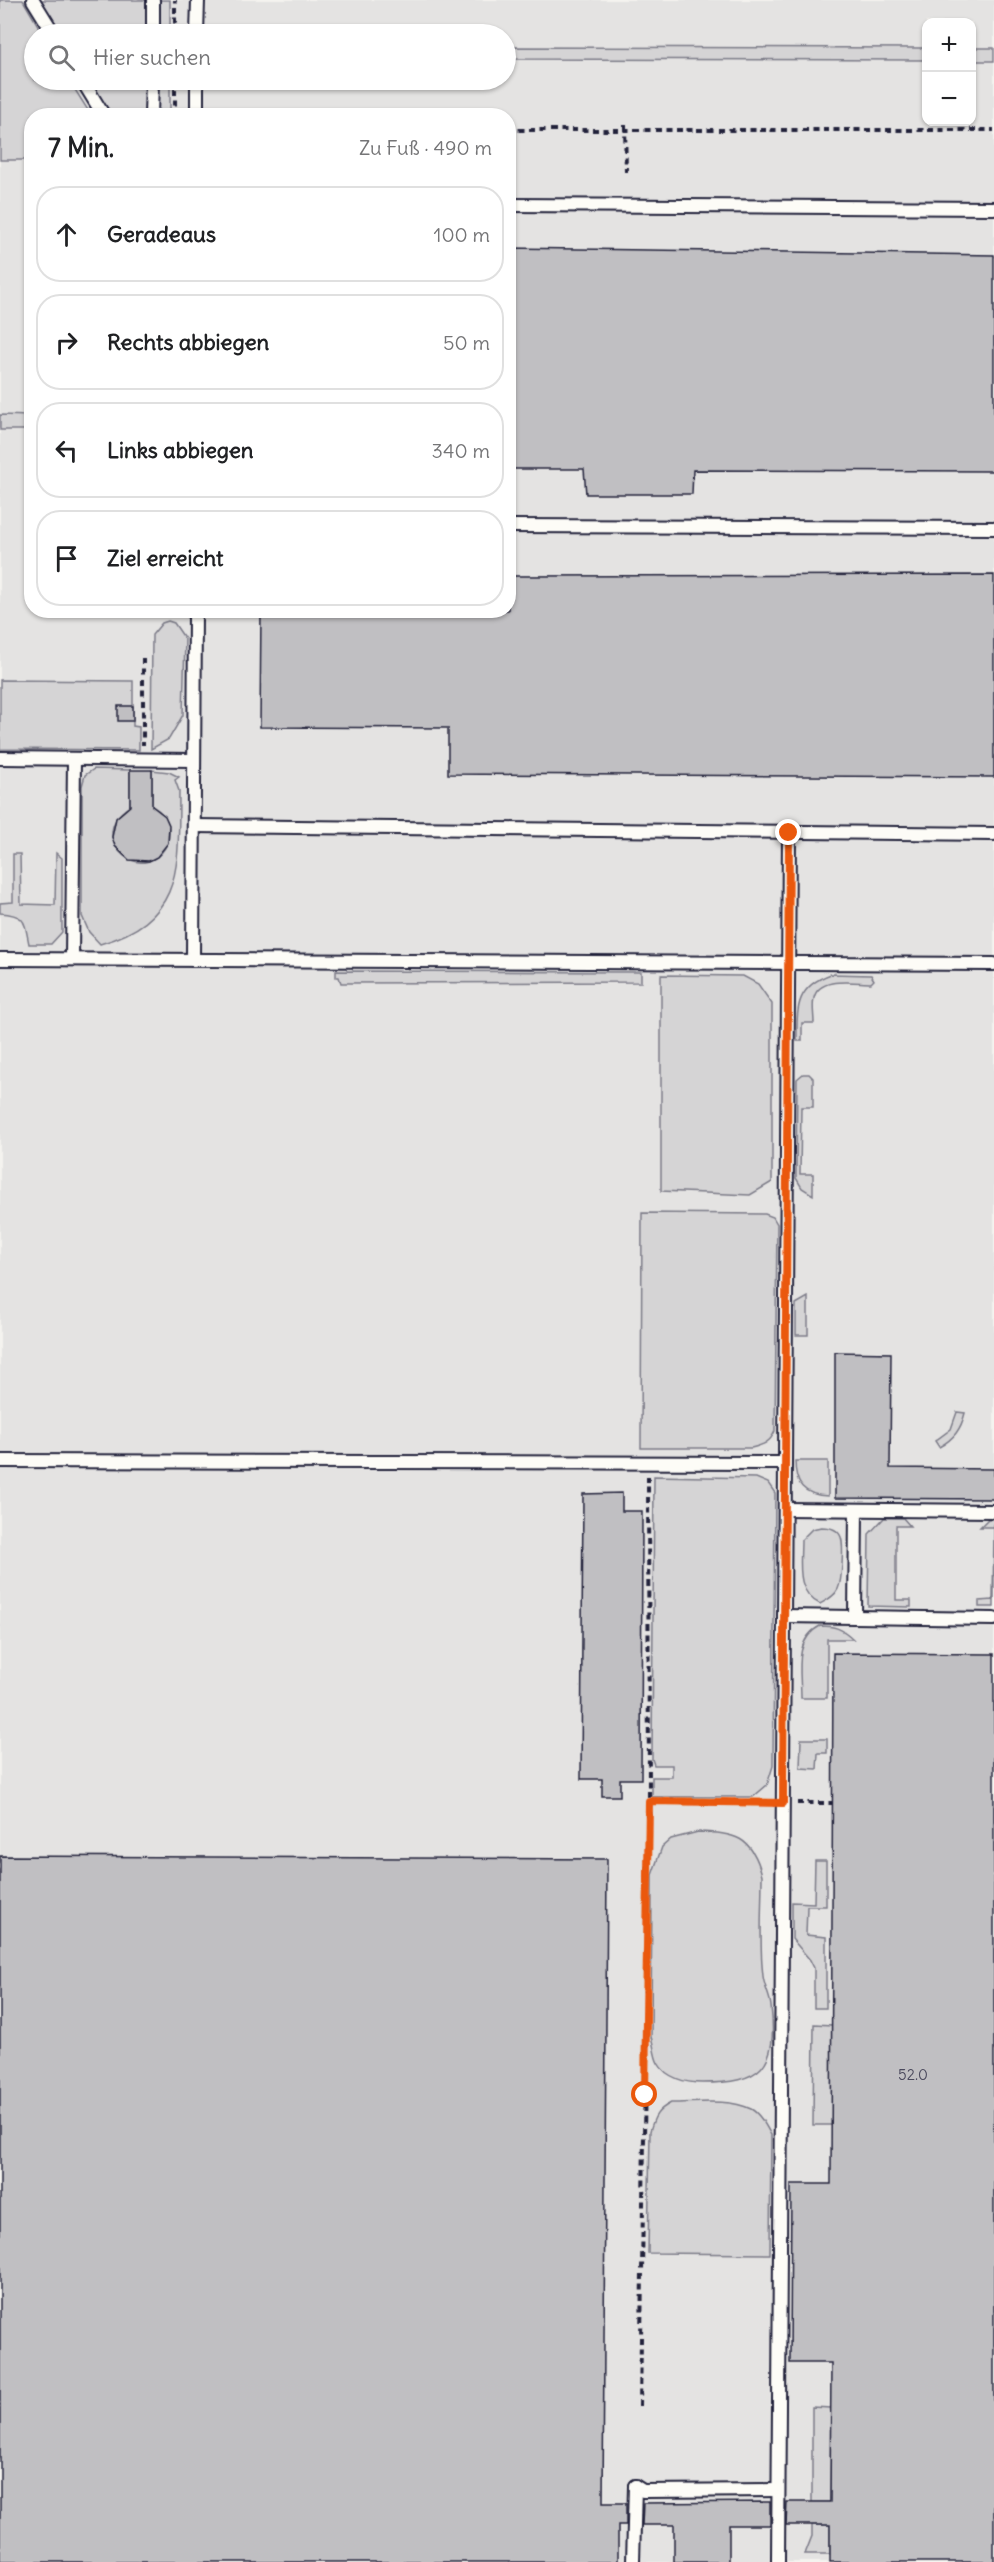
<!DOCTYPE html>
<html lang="de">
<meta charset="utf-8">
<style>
body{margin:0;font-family:Delius,sans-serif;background:#f6f6f6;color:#202124}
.controls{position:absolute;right:18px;top:18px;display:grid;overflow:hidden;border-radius:12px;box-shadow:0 2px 4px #0004}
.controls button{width:54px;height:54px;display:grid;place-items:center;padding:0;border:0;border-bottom:2px solid #e0e0e0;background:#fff;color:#202124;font:30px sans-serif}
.stop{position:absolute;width:18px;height:18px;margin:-14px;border:4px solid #ea580c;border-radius:50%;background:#fff}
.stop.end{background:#ea580c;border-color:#fff;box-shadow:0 2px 6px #0008}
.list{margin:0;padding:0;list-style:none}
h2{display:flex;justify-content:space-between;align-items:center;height:78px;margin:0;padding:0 24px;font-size:26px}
h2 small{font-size:20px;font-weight:400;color:#757577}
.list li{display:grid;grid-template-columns:39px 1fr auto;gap:18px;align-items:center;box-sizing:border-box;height:96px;margin:0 12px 12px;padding:0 12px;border:2px solid #e0e0e0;border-radius:24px}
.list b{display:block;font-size:22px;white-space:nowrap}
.list em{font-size:20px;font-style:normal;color:#757577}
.icon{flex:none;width:33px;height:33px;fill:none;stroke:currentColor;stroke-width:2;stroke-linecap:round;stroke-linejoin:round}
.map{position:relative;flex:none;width:994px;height:2562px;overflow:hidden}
.search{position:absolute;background:#fff;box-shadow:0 2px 4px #0004;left:24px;top:24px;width:492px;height:66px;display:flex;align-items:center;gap:15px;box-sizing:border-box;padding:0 21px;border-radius:33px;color:#757577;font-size:22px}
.panel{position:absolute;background:#fff;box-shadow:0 2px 4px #0004;left:24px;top:108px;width:492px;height:510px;border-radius:24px}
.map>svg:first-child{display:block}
</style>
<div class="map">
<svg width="994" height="2562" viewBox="0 0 994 2562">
<rect width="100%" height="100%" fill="#f4f3ef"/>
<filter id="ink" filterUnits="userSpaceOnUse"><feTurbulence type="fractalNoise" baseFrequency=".0167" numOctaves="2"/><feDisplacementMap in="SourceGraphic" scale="12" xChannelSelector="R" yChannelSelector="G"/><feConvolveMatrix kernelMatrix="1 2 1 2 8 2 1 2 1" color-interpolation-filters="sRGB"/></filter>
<g filter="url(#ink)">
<path fill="#e4e3e2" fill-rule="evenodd" d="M0 0H994V2562H0ZM926 22H972V122H926ZM34 34H506V80H34ZM32 116H508V610H32Z"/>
<g fill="#d5d4d5" stroke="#7c7b88" stroke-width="1.5">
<polygon points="0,0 23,0 43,34 34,34 34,80 69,80 91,115 32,116 31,160 0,160"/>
<polygon points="40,0 170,0 170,34 61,34"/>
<polygon points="506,47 926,48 926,60 506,59"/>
<rect x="972" y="48" width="22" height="13"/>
<polygon points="87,80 170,80 170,115 108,115"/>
<polygon points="0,415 31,416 31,430 0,430"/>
<polygon points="168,621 174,623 185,639 183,715 169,739 151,749 152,635 162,623"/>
<polygon points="0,680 133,681 133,726 139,727 139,750 0,749"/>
<path d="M94 769 130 770V806C119 813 111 823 112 837 113 844 118 851 124 856 156 880 191 828 152 806V770L169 772 179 777 175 780 179 791C178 864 186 919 100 944L89 932 82 916V786L85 775Z"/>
<path d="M56 853 62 858V932L51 944H29C24 920 26 915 0 913V903L13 902V854H20L21 904 55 905Z"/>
<polygon points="336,971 641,972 641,982 341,983 339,977 336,977"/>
<path d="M831 974 871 975 874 980 871 983C854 983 819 976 814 998 812 1006 814 1015 814 1023H802V1041H797C797 1008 795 987 831 974Z"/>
<polygon points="661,975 743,976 758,984 772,1004 772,1182 750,1195 661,1191"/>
<polygon points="803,1074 809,1074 813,1078 813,1107 801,1107 800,1174 813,1174 813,1195 802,1188 796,1178 797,1079"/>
<path d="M642 1213 765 1214 773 1217 777 1224 775 1431C770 1443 763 1445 751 1448H641Z"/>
<polygon points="808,1297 808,1335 796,1335 796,1304"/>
<path d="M957 1412 965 1413C961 1429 954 1439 939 1447L935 1441 951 1429Z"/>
<path d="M795 1461H828V1496C803 1495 795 1484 795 1461Z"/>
<polygon points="654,1476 756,1478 768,1483 775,1493 773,1766 767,1785 753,1797 652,1797 652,1777 672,1777 672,1765 654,1765 652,1759"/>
<polygon points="884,1518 903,1518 910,1526 896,1526 896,1600 911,1600 911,1607 868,1606 869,1534"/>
<polygon points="988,1519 994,1519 994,1607 979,1607 979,1601 993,1600 994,1527 980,1527"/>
<path d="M821 1527C828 1527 838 1529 841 1537 844 1545 842 1581 838 1589 835 1596 827 1600 820 1604 795 1592 801 1564 801 1540L812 1529Z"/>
<path d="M820 1626C834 1626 842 1628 853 1639H827V1698H801C801 1672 793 1640 820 1626Z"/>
<polygon points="801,1739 827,1739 827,1753 818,1753 817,1769 800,1768"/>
<path d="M698 1832C735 1833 752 1836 762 1875 762 1908 759 1943 763 1976 764 1986 770 1996 771 2006 778 2068 761 2083 702 2083 686 2083 666 2078 658 2063 654 2056 654 2045 651 2037L652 1875 662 1847 671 1839Z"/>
<polygon points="815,1861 826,1861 826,1906 807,1906 806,1935 826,1937 826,2008 814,2008 814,1968 810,1960 792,1939 792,1902 814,1903"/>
<polygon points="814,2024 832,2025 832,2125 813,2125"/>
<path d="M671 2103C696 2103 728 2098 751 2109 760 2114 766 2126 771 2135L770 2254 648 2253 650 2131C654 2117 657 2110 671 2103Z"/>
<polygon points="812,2407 831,2408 830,2502 812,2502"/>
<polygon points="812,2525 830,2525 830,2554 805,2554 812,2536"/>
</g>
<g fill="#c0bfc2" stroke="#22223b" stroke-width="1.5">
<polygon points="508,248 994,255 994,471 693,470 692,494 586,494 584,469 508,469"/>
<polygon points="994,575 994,777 448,774 448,728 260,727 261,610 508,610 508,576"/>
<rect x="118" y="706" width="15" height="15"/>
<polygon points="130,770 152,770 152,806 165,816 169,825 168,843 157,857 149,861 129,860 115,846 112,837 116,818 130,806"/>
<polygon points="835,1352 891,1353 890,1468 994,1469 994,1499 835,1498"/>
<polygon points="622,1493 622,1511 642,1511 641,1779 620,1779 620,1796 602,1796 602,1779 581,1779 583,1494"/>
<polygon points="833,1653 994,1654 994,2562 830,2562 830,2525 786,2525 787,2502 830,2502 831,2363 790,2363 791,2184 831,2184"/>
<polygon points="0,1856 607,1859 603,2503 626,2503 626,2525 618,2525 618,2562 0,2562"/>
<polygon points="770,2502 770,2525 729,2525 729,2562 674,2562 674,2525 642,2525 643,2503"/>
</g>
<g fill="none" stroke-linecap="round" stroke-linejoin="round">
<g stroke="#22223b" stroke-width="16">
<g id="lane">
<polyline points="33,0 54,34"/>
<polyline points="153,34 153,0"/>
<polyline points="197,34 198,0"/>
<polyline points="82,80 104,116"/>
<polyline points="151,116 152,80"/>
<polyline points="197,116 197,80"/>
<polyline points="508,205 994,208"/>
<polyline points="508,526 994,528"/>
<polyline points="0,758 194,760"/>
<polyline points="194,826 994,834"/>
<polyline points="0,959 994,964"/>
<polyline points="72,959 74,759"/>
<polyline points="193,960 195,610"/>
<polyline points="0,1461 785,1463"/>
<polyline points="785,1509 994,1511"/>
<polyline points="784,1616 994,1619"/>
<polyline points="855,1617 856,1510"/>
<polyline points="635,2486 643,2491 778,2490"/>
<polyline points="633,2562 635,2486"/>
<polyline points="778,2562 789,833"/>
</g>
</g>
<g stroke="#22223b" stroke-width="4" stroke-dasharray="6 4.5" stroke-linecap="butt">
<polyline points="175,34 175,0"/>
<polyline points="175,116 175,80"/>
<polyline points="625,125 626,172"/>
<polyline points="508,130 994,130"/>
<polyline points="143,658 143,745"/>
<polyline points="649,1801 768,1802"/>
<polyline points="797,1803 833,1803"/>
<polyline points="640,2406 649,1801 648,1477"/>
</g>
<use href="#lane" stroke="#fdfcf7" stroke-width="12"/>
</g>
</g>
<g fill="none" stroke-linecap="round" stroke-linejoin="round" filter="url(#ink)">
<polyline stroke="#ea580c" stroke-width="8" points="645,2095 649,1801 783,1803 789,833"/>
</g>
<g text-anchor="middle" stroke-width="4.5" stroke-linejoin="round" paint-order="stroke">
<g font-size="15" fill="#4a495d">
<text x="913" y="2080">52.0</text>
</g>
</g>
</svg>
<div class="controls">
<button>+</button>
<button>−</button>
</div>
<div class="stop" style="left:645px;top:2095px"></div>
<div class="stop end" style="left:789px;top:833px"></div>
<div class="search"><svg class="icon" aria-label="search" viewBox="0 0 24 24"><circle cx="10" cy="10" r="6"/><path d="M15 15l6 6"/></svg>Hier suchen</div>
<section class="panel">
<h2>7 Min.<small>Zu Fuß · 490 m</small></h2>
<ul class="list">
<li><svg class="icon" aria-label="ahead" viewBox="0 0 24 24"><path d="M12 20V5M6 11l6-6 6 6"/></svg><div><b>Geradeaus</b></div><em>100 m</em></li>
<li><svg class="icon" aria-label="right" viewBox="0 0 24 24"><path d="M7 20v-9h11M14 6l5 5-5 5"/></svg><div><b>Rechts abbiegen</b></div><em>50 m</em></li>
<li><svg class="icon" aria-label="left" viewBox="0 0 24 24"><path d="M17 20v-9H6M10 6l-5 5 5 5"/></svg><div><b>Links abbiegen</b></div><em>340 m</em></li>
<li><svg class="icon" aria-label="arrive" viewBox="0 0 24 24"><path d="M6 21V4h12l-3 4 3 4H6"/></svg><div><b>Ziel erreicht</b></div></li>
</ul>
</section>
</div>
